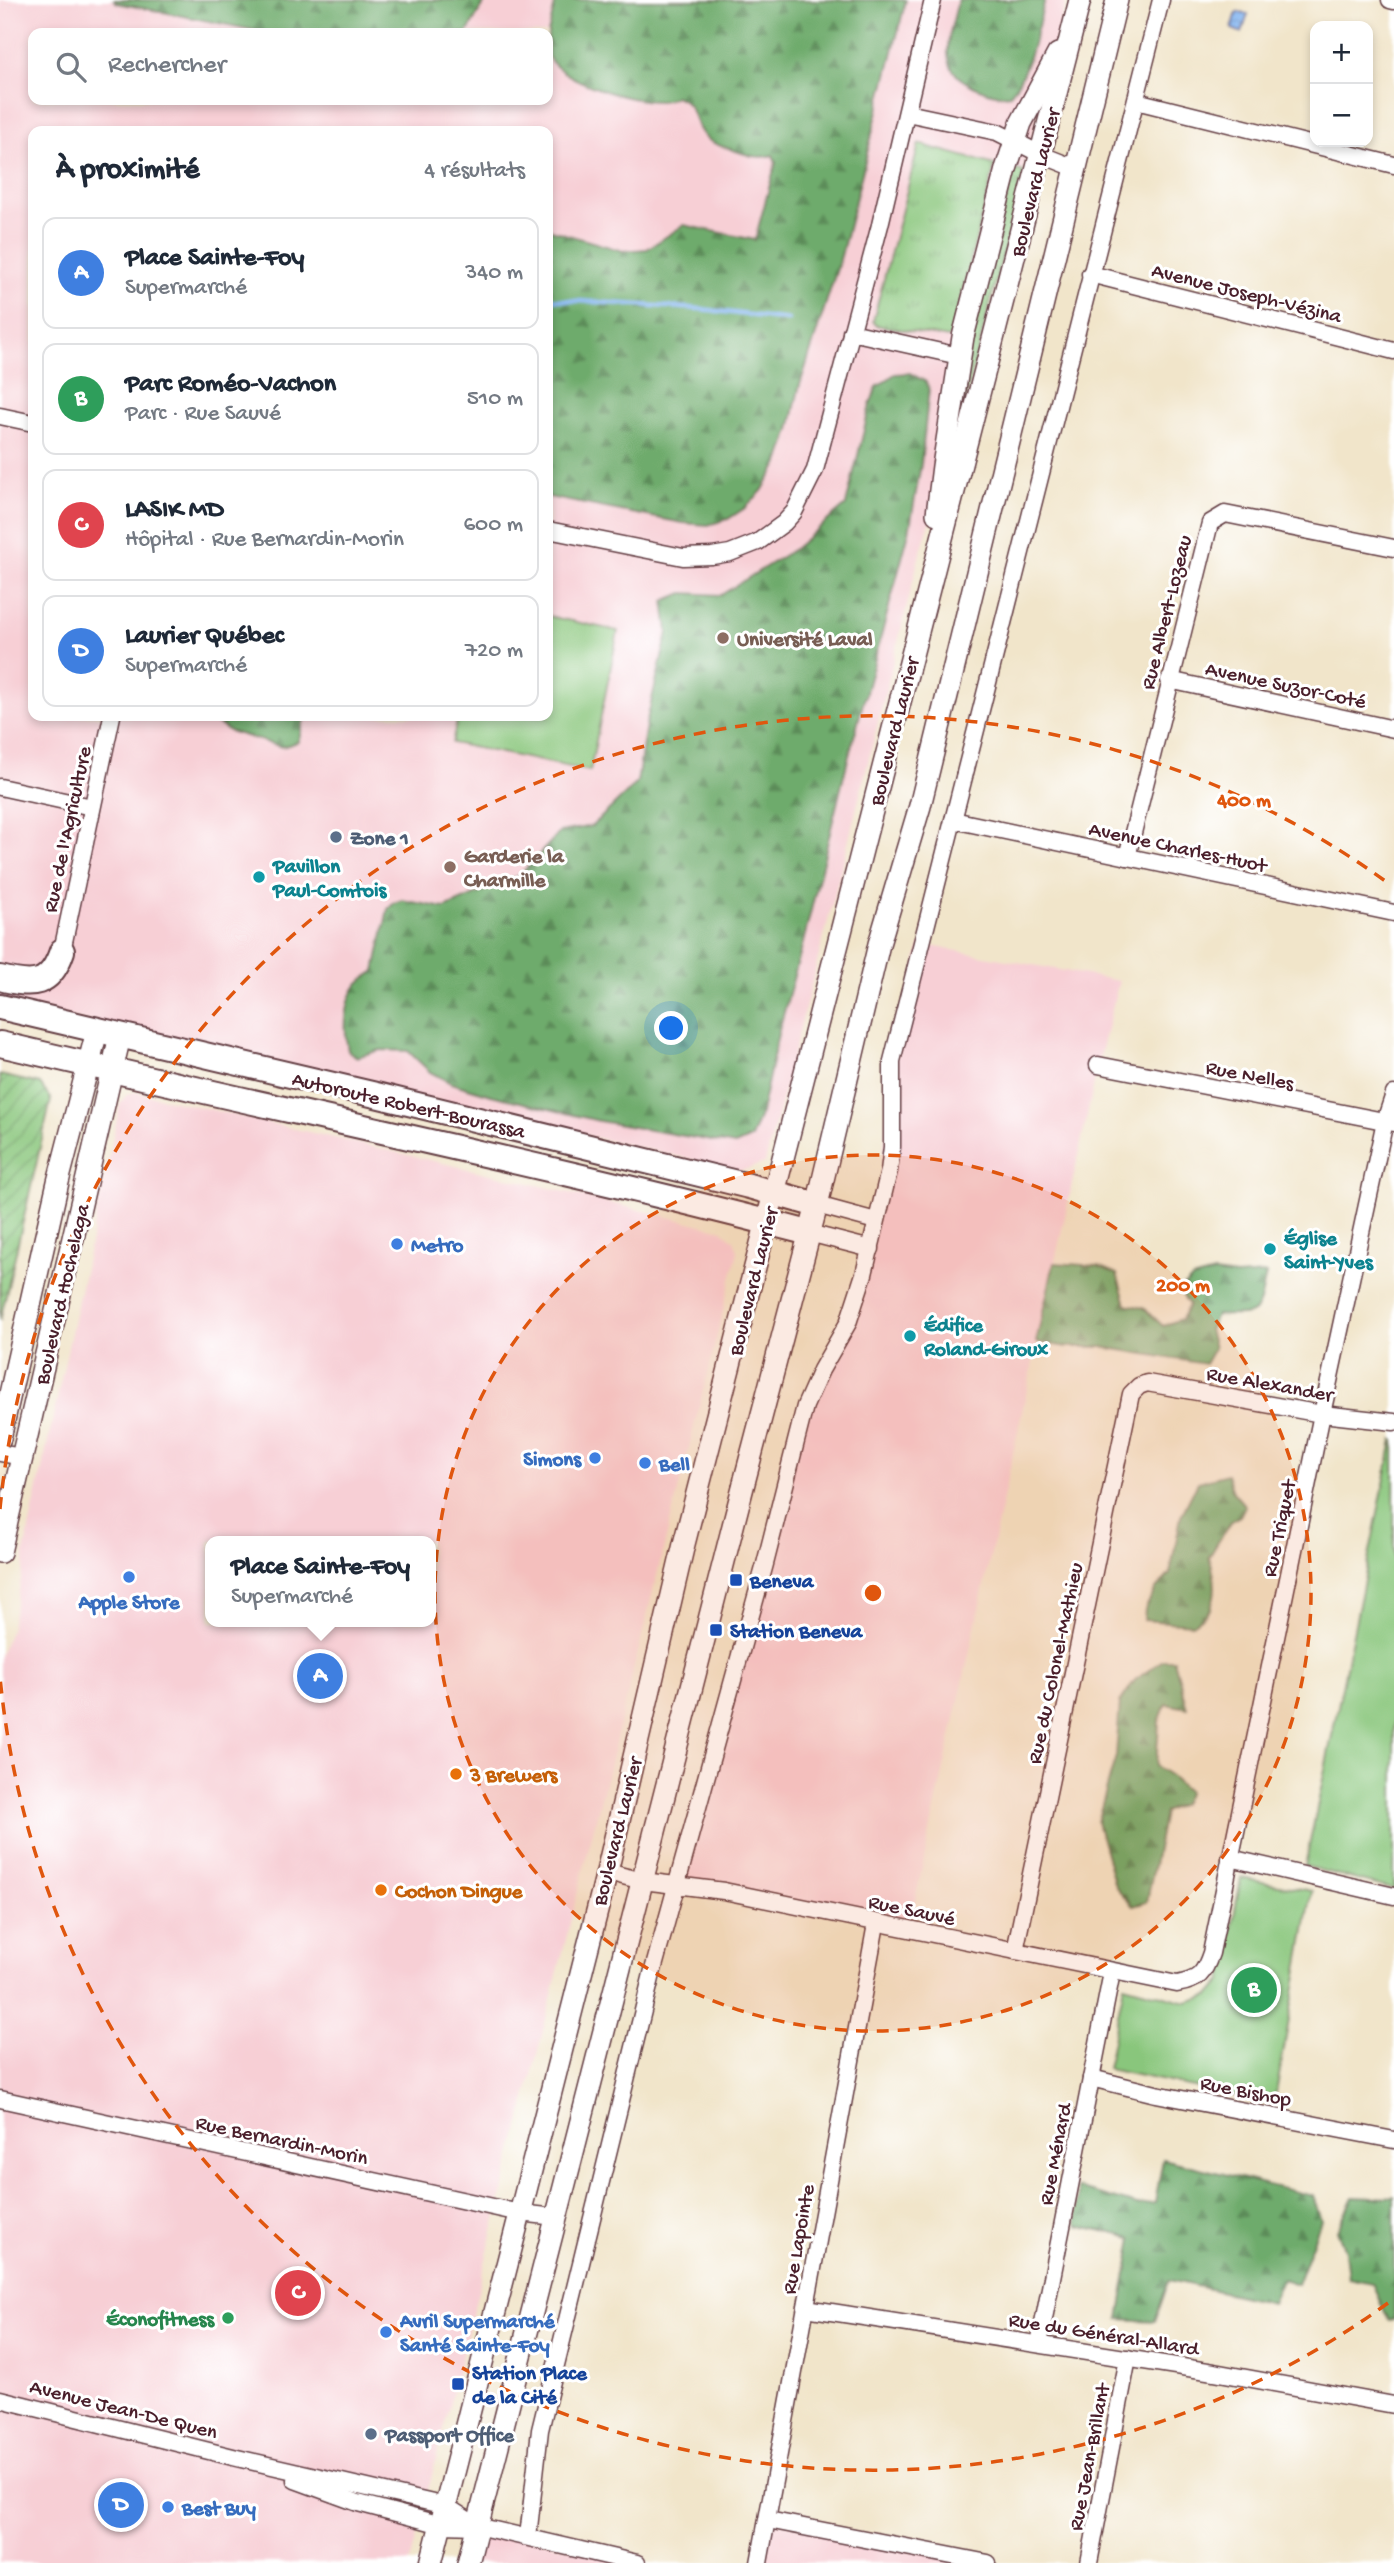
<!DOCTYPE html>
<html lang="fr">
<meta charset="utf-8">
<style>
body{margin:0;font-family:"Gochi Hand",sans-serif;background:#f6f6f7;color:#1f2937}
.controls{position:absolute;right:21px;top:21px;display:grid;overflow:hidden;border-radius:14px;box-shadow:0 4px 10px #0003}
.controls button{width:63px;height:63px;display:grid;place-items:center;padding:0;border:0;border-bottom:2px solid #e0e1e3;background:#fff;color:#1f2937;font:35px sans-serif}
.you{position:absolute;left:672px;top:1029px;width:24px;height:24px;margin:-18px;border:5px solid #fff;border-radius:50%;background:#1a73e8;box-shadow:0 0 0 10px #1a73e833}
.badge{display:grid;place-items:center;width:46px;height:46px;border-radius:50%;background:#1a73e8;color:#fff;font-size:23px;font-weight:700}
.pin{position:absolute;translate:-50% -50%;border:4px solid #fff;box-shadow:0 2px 7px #0006}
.popup{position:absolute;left:205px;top:1536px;width:231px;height:91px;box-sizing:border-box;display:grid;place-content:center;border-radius:14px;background:#fff;filter:drop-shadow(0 2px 5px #0005);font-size:23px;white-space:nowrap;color:#747a83}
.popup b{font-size:26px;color:#1f2937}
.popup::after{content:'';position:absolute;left:50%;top:100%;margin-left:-14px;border:14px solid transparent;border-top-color:#fff}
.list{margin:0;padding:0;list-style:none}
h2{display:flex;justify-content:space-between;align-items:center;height:91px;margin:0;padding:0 28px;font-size:30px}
h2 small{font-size:23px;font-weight:400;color:#747a83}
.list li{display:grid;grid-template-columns:46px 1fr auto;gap:21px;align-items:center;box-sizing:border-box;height:112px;margin:0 14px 14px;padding:0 14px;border:2px solid #e0e1e3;border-radius:14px}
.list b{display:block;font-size:26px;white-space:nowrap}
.list p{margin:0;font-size:23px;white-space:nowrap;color:#747a83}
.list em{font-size:23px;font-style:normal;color:#747a83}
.icon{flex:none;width:38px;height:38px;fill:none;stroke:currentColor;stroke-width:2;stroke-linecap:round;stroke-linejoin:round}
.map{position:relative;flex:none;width:1394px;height:2563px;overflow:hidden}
.search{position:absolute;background:#fff;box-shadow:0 4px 10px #0003;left:28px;top:28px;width:525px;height:77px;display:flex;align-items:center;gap:18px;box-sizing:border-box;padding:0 24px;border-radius:14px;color:#747a83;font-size:26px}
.panel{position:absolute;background:#fff;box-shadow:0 4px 10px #0003;left:28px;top:126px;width:525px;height:595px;border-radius:14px}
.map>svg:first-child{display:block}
</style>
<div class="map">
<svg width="1394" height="2563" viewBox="0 0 1394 2563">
<defs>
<pattern id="grass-tufts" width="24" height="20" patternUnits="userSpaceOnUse" patternTransform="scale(1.75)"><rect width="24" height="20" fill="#89c67c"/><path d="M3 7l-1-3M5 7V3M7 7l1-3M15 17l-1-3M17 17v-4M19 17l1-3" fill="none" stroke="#72a066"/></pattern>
<pattern id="forest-firs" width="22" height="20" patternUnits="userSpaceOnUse" patternTransform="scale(1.75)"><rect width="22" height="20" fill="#6eab6c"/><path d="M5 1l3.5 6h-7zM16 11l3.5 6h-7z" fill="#5c8b59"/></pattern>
<pattern id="garden-furrows" width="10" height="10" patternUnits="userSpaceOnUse" patternTransform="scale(1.75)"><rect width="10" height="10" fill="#89c67c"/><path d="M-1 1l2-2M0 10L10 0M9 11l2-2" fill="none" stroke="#72a066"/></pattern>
<pattern id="water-waves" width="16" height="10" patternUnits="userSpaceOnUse" patternTransform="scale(1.75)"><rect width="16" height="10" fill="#85b6f1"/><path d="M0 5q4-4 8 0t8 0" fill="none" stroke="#6f93c3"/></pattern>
</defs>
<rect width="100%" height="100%" fill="#fff"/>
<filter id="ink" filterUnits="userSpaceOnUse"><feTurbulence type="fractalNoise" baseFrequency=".0143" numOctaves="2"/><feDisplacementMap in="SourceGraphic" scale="14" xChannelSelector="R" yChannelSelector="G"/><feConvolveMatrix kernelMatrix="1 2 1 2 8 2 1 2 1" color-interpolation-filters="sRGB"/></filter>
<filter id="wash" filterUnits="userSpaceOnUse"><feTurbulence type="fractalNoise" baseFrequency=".00686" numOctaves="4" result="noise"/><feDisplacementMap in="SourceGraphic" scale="28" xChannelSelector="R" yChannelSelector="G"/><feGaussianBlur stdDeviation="1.57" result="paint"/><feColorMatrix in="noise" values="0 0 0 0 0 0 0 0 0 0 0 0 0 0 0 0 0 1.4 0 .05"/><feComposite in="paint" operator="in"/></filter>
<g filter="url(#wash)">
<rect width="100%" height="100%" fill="#f1e5ca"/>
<g fill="#f7cfd5" fill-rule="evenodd">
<path d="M0 0H1066L955 440 918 561 845 855 765 1163 741 1171 0 1001ZM33 33H548V100H33ZM33 131H548V716H33Z"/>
<polygon points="920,944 1119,981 1098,1065 910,1923 677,1884 800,1426 838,1341 876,1221 891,1082"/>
<path d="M136 1092 529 1183 722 1230 734 1240 738 1251 410 2563H0V1655L10 1631 24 1565V1553L120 1104 127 1094ZM210 1541H430V1622H210Z"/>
<polygon points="768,2520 988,2563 759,2563"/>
<polygon points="477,2526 637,2563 468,2563"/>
</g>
<g fill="url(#grass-tufts)" stroke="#6a7254" stroke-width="2">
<polygon points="919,144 995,165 952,333 948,338 876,325 873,321"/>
<polygon points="1014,169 1024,172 955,440 968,354"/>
</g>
<g fill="url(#forest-firs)" stroke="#5c654c" stroke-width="2">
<polygon points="114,0 486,0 467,33 269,33 117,3"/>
<path d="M556 0H906L841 256 799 388 790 430 779 463 762 491 745 508 728 519 708 525 683 523 548 497V229L623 251 647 249 684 225 755 240 776 162 773 155C759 159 750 156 736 151 726 147 715 146 706 138 690 123 698 104 675 96 670 99 665 101 659 101 629 101 565 83 548 57V33Z"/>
<path d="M958 0H1045C1037 27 1029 73 1010 94 996 96 985 92 973 86 933 68 951 34 958 0Z"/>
<path d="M910 373 926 382 929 389 921 464 909 532 847 763 803 943 778 1034 761 1113 751 1138 735 1145 599 1121 491 1095 451 1083 430 1072 408 1051 380 1050 357 1057 348 1051C344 1031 344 1002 357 985 362 979 370 975 375 971L388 909 394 903 402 900 445 908 520 875 560 832 592 826 637 783 646 724 668 632 664 601 683 593 721 595 794 549 846 505 870 405 877 387 895 374Z"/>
<polygon points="206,716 305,716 298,742 282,747 229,731"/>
<path d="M1054 1263 1098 1266 1117 1274 1126 1304 1144 1308 1163 1326 1181 1319 1189 1305 1179 1290 1192 1279 1214 1273 1236 1276 1266 1274C1257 1318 1260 1316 1216 1315L1209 1330 1214 1348 1205 1364 1102 1347H1067L1036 1342Z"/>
<path d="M1227 1474 1233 1492 1245 1506 1240 1516 1231 1521 1209 1557C1215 1574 1218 1593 1210 1609 1207 1615 1197 1620 1192 1624L1144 1620 1145 1609 1156 1589 1170 1574 1181 1516 1198 1482Z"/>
<polygon points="1163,1660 1174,1660 1187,1708 1166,1704 1159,1722 1156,1766 1171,1776 1188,1792 1182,1804 1164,1812 1147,1902 1133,1906 1115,1886 1097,1822 1116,1756 1120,1702 1135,1680"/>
<polygon points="1163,2159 1313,2196 1321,2220 1297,2284 1282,2279 1272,2303 1169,2280 1155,2321 1119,2319 1133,2238 1077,2225 1078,2188 1137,2205 1155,2203"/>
<polygon points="1394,2196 1394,2320 1389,2321 1372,2283 1348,2278 1345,2251 1337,2230 1353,2197 1374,2198"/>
</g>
<g fill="#89c67c" stroke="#6a7254" stroke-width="2">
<polygon points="548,616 618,631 590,771 452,743 458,716 548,716"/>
<polygon points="1393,1440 1394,1440 1394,1890 1305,1866"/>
<polygon points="1241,1878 1312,1891 1274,2104 1107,2069 1124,1985 1187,2002 1209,1996 1222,1981"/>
</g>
<polygon fill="url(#garden-furrows)" stroke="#6a7254" stroke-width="2" points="0,1075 40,1084 51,1100 0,1321"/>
<polygon fill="url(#water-waves)" stroke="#686a8e" stroke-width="2" points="1237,12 1248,14 1242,33 1232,29"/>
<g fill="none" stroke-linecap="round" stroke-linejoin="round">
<polyline stroke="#85b6f1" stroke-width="4.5" points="548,299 701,309 788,320"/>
</g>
</g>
<g filter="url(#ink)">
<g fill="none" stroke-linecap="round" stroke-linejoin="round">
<g stroke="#633d43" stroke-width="19">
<g id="minor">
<polyline points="1390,0 1394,1"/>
<polyline points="1136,101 1394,165"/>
<polyline points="907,113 997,132 1042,155 1075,168"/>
<polyline points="1090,274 1394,351"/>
<polyline points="851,332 959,356"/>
<polyline points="0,416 33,423"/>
<polyline points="548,530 683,557 712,556 730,553 758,542 784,523 794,512 815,470 880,225 933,0"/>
<polyline points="1169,680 1394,729"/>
<polyline points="0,787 92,807"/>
<polyline points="953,820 1394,913"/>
<polyline points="1127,857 1210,523 1225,514 1394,548"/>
<polyline points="62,951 112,716"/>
<polyline points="1098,1065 1394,1123"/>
<polyline points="817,1205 876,1221"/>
<polyline points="809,1233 871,1249"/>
<polyline points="0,1453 22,1457"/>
<polyline points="1230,1858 1394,1896"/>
<path d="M607 1872 643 1881 724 1891 1177 1984C1199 1980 1204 1974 1211 1953L1322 1414 1385 1121 1394 1094"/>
<polyline points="1015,1951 1131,1394 1139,1386 1147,1383 1322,1414 1394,1422"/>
<polyline points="1091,2078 1156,2094 1394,2140"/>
<polyline points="0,2099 520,2213 556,2217"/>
<polyline points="806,2308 1214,2372 1394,2405"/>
<polyline points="1039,2344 1112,1972"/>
<polyline points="0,2399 237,2458 446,2506 477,2526"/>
<polyline points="295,2480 358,2503 442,2525 477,2526 637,2563"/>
<polyline points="768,2520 988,2563"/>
<polyline points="528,2537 540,2430 652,1974 765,1564 805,1406 821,1370 848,1323 864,1274 889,1171 892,1147 892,1061 1161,0"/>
<polyline points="759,2563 876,1924"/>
<polyline points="1089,2563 1128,2358"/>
</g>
</g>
<g stroke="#633d43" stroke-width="24">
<g id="major">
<polyline points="937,514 943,466 963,337 1006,169 1021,123 1058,54"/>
<polyline points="0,1438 58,1182 97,1031"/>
<polyline points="0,1552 120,1036"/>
<polyline points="431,2563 607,1872 684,1544 1080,0"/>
<polyline points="468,2563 746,1475 817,1205 879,944 920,806 1117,0"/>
</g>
</g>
<g stroke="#633d43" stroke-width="28">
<g id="highway">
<path d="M0 978C33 986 50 987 62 951"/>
<polyline points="0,1007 380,1096 749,1186 817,1205"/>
<path d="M0 1044C270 1108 541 1163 809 1233"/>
</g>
</g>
<use href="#minor" stroke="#fff" stroke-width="16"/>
<use href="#major" stroke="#fff" stroke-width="21"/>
<use href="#highway" stroke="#fff" stroke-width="24"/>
</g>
</g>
<circle cx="873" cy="1593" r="438" fill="#e0560e" fill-opacity=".12"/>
<g fill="none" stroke="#e0560e" stroke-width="3.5" stroke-dasharray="12 9">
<circle cx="873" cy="1593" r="438"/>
<path d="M1388 2303A877 877 0 0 1 0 1677M0 1509A877 877 0 0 1 1388 883"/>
</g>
<g fill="#8d6e63" stroke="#fff" stroke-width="2.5">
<circle cx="723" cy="638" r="7"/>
<circle cx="450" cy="867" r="7"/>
</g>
<g fill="#5c6f8a" stroke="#fff" stroke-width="2.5">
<circle cx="336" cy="837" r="7"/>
<circle cx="371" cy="2434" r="7"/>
</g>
<g fill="#0f9aa8" stroke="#fff" stroke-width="2.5">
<circle cx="259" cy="877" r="7"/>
<circle cx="1270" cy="1249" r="7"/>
<circle cx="910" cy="1336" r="7"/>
</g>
<g fill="#3f7fe0" stroke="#fff" stroke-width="2.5">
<circle cx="397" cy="1244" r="7"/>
<circle cx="595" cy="1458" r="7"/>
<circle cx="645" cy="1463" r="7"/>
<circle cx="129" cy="1577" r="7"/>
<circle cx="386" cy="2332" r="7"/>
<circle cx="168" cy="2507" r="7"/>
</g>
<g fill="#1a4fb4" stroke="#fff" stroke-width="2.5">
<rect x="729" y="1573" width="14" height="14" rx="3.5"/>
<rect x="709" y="1623" width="14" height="14" rx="3.5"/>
<rect x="451" y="2377" width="14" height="14" rx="3.5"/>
</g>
<g fill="#e8710a" stroke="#fff" stroke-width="2.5">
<circle cx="456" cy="1774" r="7"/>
<circle cx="381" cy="1890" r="7"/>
</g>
<circle fill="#2e9e5b" stroke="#fff" stroke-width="2.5" cx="228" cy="2318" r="7"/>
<g text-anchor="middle" stroke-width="6" stroke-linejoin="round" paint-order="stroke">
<g font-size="21" fill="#4a1f2b" stroke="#fff">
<text transform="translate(1034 182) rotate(-76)" y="7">Boulevard Laurier</text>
<text transform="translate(1247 292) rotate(14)" y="7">Avenue Joseph-Vézina</text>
<text transform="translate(1165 612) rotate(-76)" y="7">Rue Albert-Lozeau</text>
<text transform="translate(1286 684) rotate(12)" y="7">Avenue Suzor-Coté</text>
<text transform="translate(893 731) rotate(-76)" y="7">Boulevard Laurier</text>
<text transform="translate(66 829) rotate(-78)" y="7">Rue de l'Agriculture</text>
<text transform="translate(1178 846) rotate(12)" y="7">Avenue Charles-Huot</text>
<text transform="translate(1250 1074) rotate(11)" y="7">Rue Nelles</text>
<text transform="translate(409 1104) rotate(13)" y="7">Autoroute Robert-Bourassa</text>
<text transform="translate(752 1281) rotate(-76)" y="7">Boulevard Laurier</text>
<text transform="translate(61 1294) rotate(-77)" y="7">Boulevard Hochelaga</text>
<text transform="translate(1270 1383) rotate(10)" y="7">Rue Alexander</text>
<text transform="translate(1278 1528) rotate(-78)" y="7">Rue Triquet</text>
<text transform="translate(1054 1663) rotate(-78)" y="7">Rue du Colonel-Mathieu</text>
<text transform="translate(616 1831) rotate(-76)" y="7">Boulevard Laurier</text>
<text transform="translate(912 1909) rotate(12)" y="7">Rue Sauvé</text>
<text transform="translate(1246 2090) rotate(11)" y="7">Rue Bishop</text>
<text transform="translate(282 2139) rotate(12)" y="7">Rue Bernardin-Morin</text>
<text transform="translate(1054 2154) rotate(-79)" y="7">Rue Ménard</text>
<text transform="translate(797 2239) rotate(-80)" y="7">Rue Lapointe</text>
<text transform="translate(1104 2333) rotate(9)" y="7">Rue du Général-Allard</text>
<text transform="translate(124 2408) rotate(14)" y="7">Avenue Jean-De Quen</text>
<text transform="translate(1088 2457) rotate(-79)" y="7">Rue Jean-Brillant</text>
</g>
<g font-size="21" font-weight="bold" fill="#785e54" stroke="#fff" text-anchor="start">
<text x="737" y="645">Université Laval</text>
<text x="464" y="862">Garderie la<tspan x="464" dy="24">Charmille</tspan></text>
</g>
<g font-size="21" font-weight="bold" fill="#4e5e75" stroke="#fff" text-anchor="start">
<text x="350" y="844">Zone 1</text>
<text x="385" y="2441">Passport Office</text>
</g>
<g font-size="21" font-weight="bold" fill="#0d838f" stroke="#fff" text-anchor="start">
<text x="273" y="872">Pavillon<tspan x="273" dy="24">Paul-Comtois</tspan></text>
<text x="1284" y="1244">Église<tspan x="1284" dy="24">Saint-Yves</tspan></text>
<text x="924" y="1331">Édifice<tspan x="924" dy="24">Roland-Giroux</tspan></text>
</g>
<g font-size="21" font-weight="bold" fill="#366cbe" stroke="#fff" text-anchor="start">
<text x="411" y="1251">Metro</text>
<text x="581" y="1465" text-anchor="end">Simons</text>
<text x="659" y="1470">Bell</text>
<text x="129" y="1608" text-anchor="middle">Apple Store</text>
<text x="400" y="2327">Avril Supermarché<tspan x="400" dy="24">Santé Sainte-Foy</tspan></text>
<text x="182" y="2514">Best Buy</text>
</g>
<g font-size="21" font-weight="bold" fill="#164399" stroke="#fff" text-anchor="start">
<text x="750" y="1587">Beneva</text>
<text x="730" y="1637">Station Beneva</text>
<text x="472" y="2379">Station Place<tspan x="472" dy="24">de la Cité</tspan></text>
</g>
<g font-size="21" font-weight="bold" fill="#c56008" stroke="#fff" text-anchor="start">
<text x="470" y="1781">3 Brewers</text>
<text x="395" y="1897">Cochon Dingue</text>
</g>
<g font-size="21" font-weight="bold" fill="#27864d" stroke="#fff" text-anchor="end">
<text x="214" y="2325">Éconofitness</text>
</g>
</g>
<circle cx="873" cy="1593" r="10" fill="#e0560e" stroke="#fff" stroke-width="3.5"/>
<g font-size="21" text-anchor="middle" font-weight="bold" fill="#e0560e" stroke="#fff" stroke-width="6" stroke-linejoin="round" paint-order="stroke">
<text x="1244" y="806">400 m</text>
<text x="1183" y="1291">200 m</text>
</g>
</svg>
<div class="controls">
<button>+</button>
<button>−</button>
</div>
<div class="you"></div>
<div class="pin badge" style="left:320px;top:1676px;background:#3f7fe0">A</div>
<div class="popup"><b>Place Sainte-Foy</b>Supermarché</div>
<div class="pin badge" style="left:1254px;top:1990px;background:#2e9e5b">B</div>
<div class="pin badge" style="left:298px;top:2293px;background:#e0444e">C</div>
<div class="pin badge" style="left:121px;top:2505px;background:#3f7fe0">D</div>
<div class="search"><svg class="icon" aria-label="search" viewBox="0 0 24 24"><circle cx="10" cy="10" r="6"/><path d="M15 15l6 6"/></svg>Rechercher</div>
<section class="panel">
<h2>À proximité<small>4 résultats</small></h2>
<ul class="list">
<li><span class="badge" style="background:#3f7fe0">A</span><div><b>Place Sainte-Foy</b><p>Supermarché</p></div><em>340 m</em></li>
<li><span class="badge" style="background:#2e9e5b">B</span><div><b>Parc Roméo-Vachon</b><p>Parc · Rue Sauvé</p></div><em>510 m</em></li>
<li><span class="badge" style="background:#e0444e">C</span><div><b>LASIK MD</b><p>Hôpital · Rue Bernardin-Morin</p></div><em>600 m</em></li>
<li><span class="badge" style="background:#3f7fe0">D</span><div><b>Laurier Québec</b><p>Supermarché</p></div><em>720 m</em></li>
</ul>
</section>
</div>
